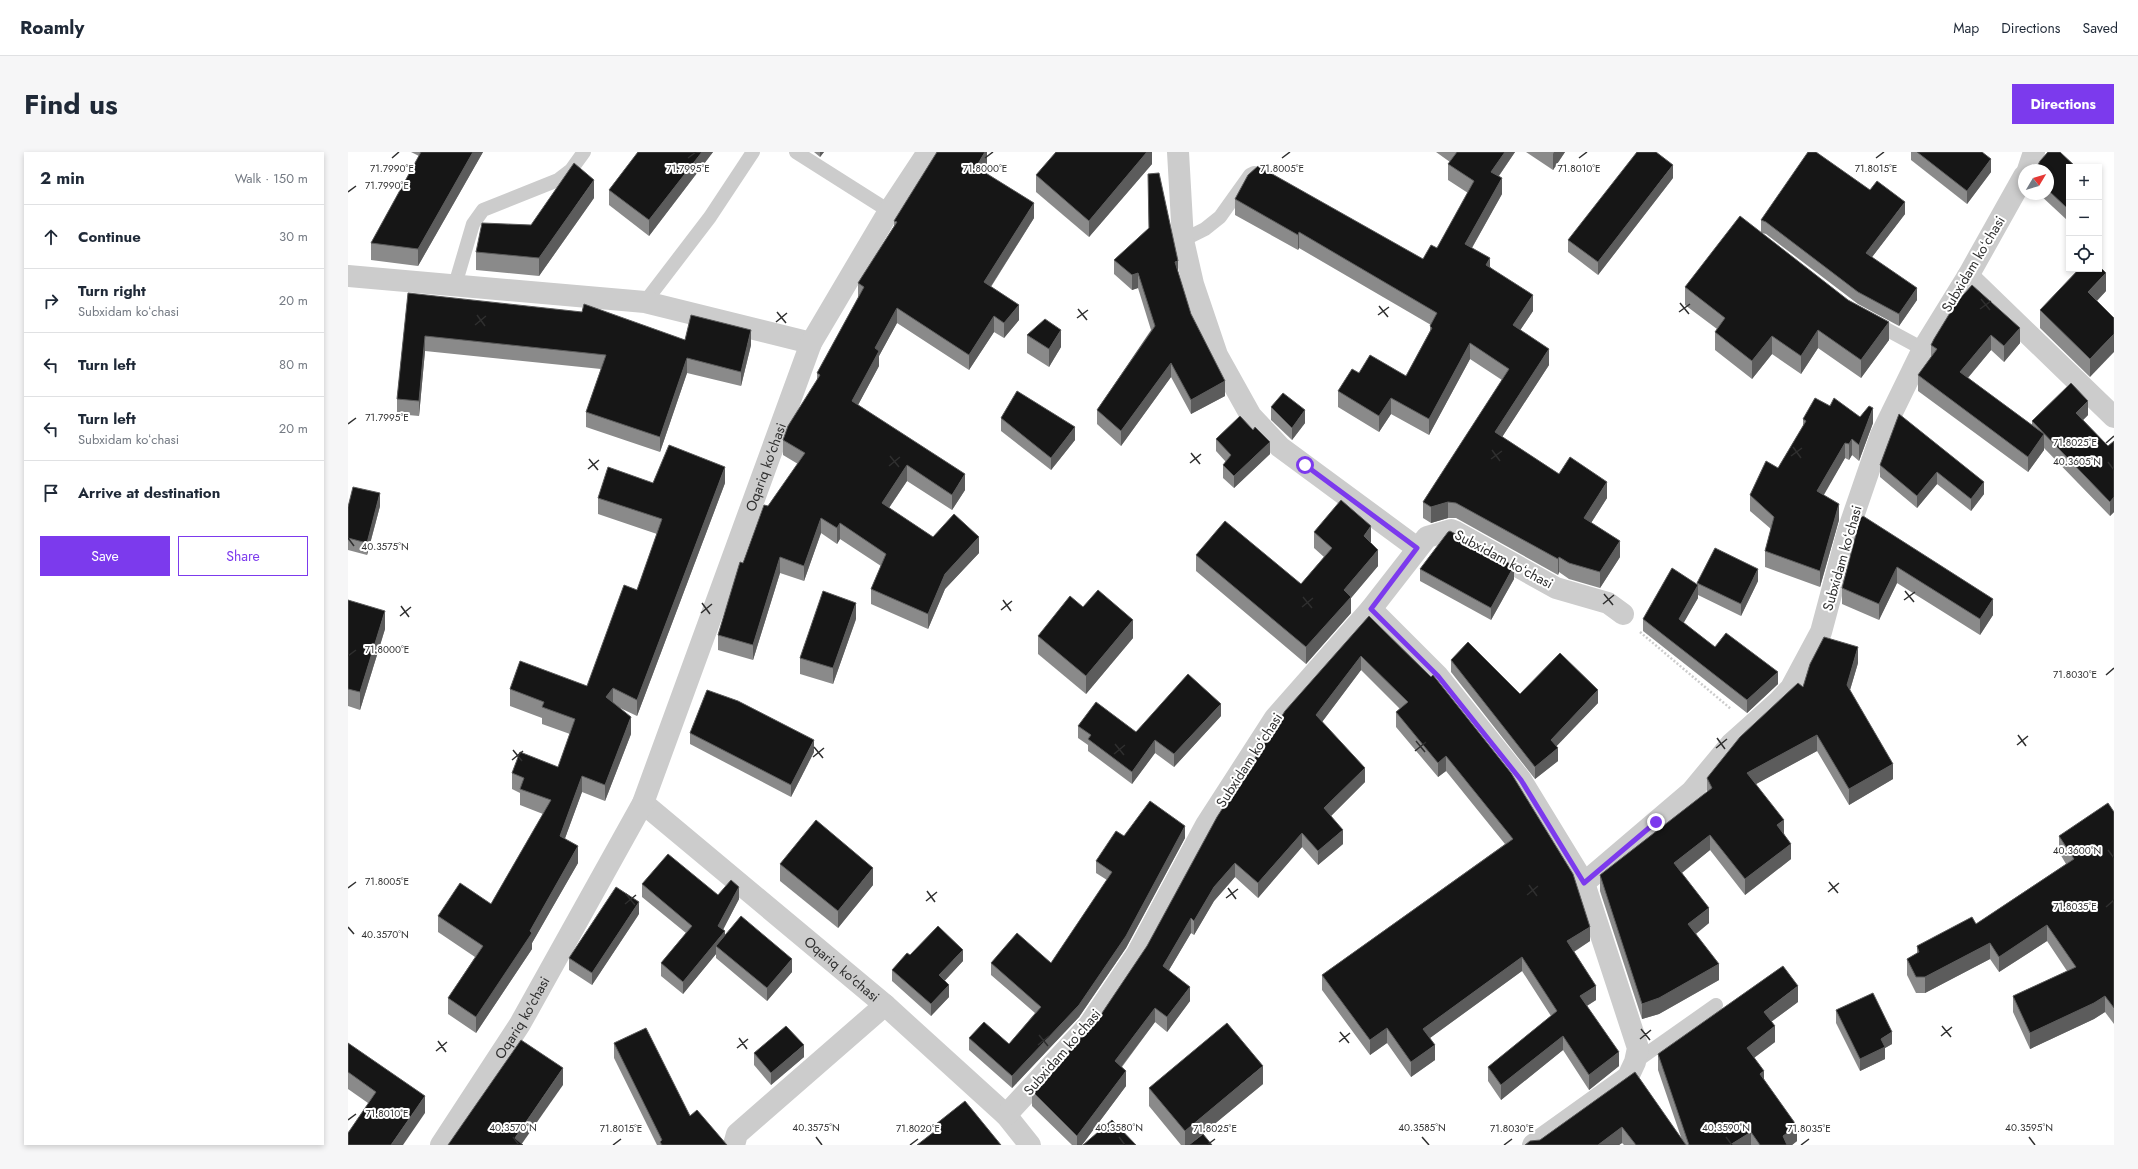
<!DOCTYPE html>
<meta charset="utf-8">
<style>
body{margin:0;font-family:Jost,sans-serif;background:#f6f6f7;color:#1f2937}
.controls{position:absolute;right:12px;top:12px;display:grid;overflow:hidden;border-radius:0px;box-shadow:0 2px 6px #0003}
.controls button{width:36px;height:36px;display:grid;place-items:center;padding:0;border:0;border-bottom:1px solid #e0e1e3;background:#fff;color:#1f2937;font:20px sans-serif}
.compass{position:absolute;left:1670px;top:12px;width:36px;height:36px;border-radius:50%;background:#fff;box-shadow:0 2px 6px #0003;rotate:52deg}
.stop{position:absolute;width:12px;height:12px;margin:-9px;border:3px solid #7c3aed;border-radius:50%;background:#fff}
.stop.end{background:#7c3aed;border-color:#fff;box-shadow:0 1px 4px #0008}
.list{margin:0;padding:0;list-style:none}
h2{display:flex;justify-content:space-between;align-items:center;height:52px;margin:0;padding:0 16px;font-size:17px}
h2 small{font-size:13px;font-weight:400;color:#747a83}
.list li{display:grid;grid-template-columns:26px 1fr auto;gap:12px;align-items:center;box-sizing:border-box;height:64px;padding:0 16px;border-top:1px solid #e0e1e3}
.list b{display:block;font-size:15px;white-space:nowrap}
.list p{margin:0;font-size:13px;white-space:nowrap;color:#747a83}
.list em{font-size:13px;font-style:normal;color:#747a83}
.actions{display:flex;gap:8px;padding:12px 16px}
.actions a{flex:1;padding:9px 0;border:1px solid #7c3aed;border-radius:0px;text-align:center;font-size:14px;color:#7c3aed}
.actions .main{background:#7c3aed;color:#fff}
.icon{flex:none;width:22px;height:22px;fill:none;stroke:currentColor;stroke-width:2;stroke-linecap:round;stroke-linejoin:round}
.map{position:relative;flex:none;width:1766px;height:993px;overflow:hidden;border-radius:0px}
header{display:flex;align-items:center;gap:24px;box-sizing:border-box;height:56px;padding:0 20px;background:#fff;border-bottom:1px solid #e0e1e3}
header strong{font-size:19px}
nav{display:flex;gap:22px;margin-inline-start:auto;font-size:14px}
.intro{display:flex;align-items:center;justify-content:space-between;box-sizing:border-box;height:96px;padding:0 24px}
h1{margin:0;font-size:28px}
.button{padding:10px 18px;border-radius:0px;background:#7c3aed;color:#fff;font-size:14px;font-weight:700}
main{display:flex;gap:24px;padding:0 24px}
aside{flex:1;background:#fff;border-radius:0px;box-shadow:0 2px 6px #0003}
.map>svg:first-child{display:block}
</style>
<header>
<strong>Roamly</strong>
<nav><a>Map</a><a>Directions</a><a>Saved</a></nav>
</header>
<div class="intro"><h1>Find us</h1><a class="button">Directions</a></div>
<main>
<aside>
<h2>2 min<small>Walk · 150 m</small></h2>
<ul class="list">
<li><svg class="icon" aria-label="ahead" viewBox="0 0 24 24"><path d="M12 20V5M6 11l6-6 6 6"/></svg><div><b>Continue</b></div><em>30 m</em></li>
<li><svg class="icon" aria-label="right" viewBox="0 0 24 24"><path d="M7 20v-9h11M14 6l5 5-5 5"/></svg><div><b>Turn right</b><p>Subxidam koʻchasi</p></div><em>20 m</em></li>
<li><svg class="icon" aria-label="left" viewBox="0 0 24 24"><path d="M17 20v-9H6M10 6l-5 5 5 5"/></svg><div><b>Turn left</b></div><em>80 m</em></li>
<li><svg class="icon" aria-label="left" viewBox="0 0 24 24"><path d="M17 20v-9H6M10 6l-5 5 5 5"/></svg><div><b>Turn left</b><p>Subxidam koʻchasi</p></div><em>20 m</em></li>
<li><svg class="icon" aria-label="arrive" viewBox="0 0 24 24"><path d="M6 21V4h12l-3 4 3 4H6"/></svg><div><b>Arrive at destination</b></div></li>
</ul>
<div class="actions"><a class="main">Save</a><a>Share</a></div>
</aside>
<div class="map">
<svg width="1766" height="993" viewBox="0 0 1766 993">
<rect width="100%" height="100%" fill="#fff"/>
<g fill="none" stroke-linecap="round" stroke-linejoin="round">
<polyline stroke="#ccc" stroke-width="2.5" stroke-dasharray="2 2" stroke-linecap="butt" points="1292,480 1383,557"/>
<g stroke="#ccc" stroke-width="14">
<polyline points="448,0 541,59"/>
<polyline points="835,88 857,77 872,65 902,23 906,21"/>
<polyline points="107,133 125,72 135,58 210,28 223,18 236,0"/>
<polyline points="297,150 362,65 405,0"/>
<polyline points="1525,170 1575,197"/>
<polyline points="1287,910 1368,853"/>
</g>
<g stroke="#ccc" stroke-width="22">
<polyline points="830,0 835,88 845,132 869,203 903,264 932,295 1069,396"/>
<polyline points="1680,18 1686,0"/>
<polyline points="0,124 297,150 463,191"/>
<polyline points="1620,124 1766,265"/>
<polyline points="1023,457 1090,524 1173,628 1236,731 1290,896 1287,910 1280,925 1185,993"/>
<path id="s1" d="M295 651 537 853 658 963 682 993"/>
<polyline points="1236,731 1344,639 1383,592 1430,550 1443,536 1473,480 1500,379 1533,283 1575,197 1620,124 1676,24"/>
<polyline points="658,963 741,873 789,802 858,673 927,566 1023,457 1079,385 1103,378 1108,380 1208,436 1260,451 1275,462"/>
<path id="s2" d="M93 993 172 872 295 651 463 191 541 59 580 0"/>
<polyline points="386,993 389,982 537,853"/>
</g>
</g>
<g fill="#8a8a8a">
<polygon points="63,0 135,0 70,114 23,108 23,91 71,4"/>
<polygon points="290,0 365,0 301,84 261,53 261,38"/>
<polygon points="466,0 476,0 472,5"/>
<polygon points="639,0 639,13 635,19 686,66 643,135 671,168 656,186 646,180 621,218 549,171 531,204 531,214 510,253 617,338 604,358 559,329 541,356 585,385 631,401 597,437 580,477 523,452 523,437 533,414 492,387 489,392 473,381 456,429 432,421 405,508 370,498 370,483 395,411 420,354 450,312 435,303 435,288 469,229 469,221 510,146 510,131 546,74 546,69"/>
<polygon points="804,0 804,12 741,85 688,40 688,23"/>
<polygon points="1088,0 1167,0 1151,24 1154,42 1124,96 1185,159 1172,178 1201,213 1154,285 1211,322 1259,346 1243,371 1272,405 1252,436 1221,427 1211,420 1210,423 1108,366 1100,366 1083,371 1075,366 1075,350 1154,228 1122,207 1081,283 1043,262 1031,280 990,255 990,239 1011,221 1058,224 1082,179 1082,174 1083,173 951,96 950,98 887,63 887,47 1075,107 1089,96 1120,41 1100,28 1100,12 1102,10"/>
<polygon points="1178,0 1217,0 1205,18"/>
<polygon points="1563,0 1634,0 1643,20 1619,52 1563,8"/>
<polygon points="1721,15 1721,66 1719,68 1691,42 1700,42 1700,18"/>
<polygon points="800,22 843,162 877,244 843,262 823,225 773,294 749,272 749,258 803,178 790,136 784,138 766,122 766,108 801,76"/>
<polygon points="1325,26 1250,123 1220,100 1220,88"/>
<polygon points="246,46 191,124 128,118 128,100 183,73"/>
<polygon points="1557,62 1524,105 1569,148 1551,174 1510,152 1418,82 1414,81 1541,188 1513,226 1470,196 1453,222 1424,202 1404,227 1367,198 1367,180 1369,177 1337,153 1337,135 1413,80 1413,68"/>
<polygon points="1758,139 1749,149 1742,225 1692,176 1692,158"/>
<polygon points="60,141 337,188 403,193 393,234 339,221 312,300 238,275 238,260 253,217 77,199 71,264 49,262 49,247"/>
<polygon points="1608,151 1672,191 1656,210 1643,198 1620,226 1684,274 1684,269 1740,263 1735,268 1760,294 1766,289 1766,360 1762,364 1696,296 1696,298 1680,320 1570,239 1570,223 1583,205 1583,193"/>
<polygon points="679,183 713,195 701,215 679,201"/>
<polygon points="1482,254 1512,265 1525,271 1511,309 1504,303 1501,308 1497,306 1475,343 1491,368 1472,435 1417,415 1417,399 1423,377 1402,359 1402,343 1430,316 1455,274 1455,267"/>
<polygon points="923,255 957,271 944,288 923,268"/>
<polygon points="1551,262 1636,342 1623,359 1589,332 1569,356 1532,325 1532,313"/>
<polygon points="653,266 727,288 703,318 653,279"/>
<polygon points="905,278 922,302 886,336 875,326 875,313 878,310 868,299 868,287"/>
<polygon points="305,331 377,331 289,564 270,555 283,582 257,649 234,640 217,686 230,711 184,791 184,797 128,881 100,862 100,846 127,805 90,780 90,764 143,752 195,662 172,653 172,641 164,637 164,621 210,615 222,582 194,572 194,566 162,554 162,537 239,534 289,438 309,382 250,362 250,346"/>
<polygon points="32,354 19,403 0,398 0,355"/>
<polygon points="1512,367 1645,463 1632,483 1549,431 1531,468 1494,452 1494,436"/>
<polygon points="966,380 1023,390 1023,391 1030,414 1003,446 1003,461 958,512 848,419 848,403 953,432 976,405 966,396"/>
<polygon points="1072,417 1166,427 1143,468 1072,429"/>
<polygon points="1410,429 1393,464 1350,443 1350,446 1335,471 1367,495 1430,532 1399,561 1295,479 1295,467 1349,433 1349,431"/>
<polygon points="0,448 37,477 12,558 0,554"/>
<polygon points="735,455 785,486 738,542 690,502 690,484"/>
<polygon points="1021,464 1242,789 1226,800 1248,848 1239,854 1271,914 1241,938 1215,898 1153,948 1140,929 1140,915 1203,864 1174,819 1082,886 1087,908 1063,925 1039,891 1022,903 974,838 974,823 1157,692 1098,619 1090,625 1048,575 1048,560 1052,557 1013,518 974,570 1017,630 983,664 995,692 970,713 954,695 910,746 887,725 866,749 846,783 843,781 821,818 842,849 819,880 807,870 774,915 778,934 734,993 724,993 684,954 684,939 750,867"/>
<polygon points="508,467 485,532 452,522 452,506"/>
<polygon points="1103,508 1172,542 1250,551 1208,594 1210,609 1187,627 1103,520"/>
<polygon points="1510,511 1502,538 1545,627 1501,653 1469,599 1408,632 1436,681 1443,707 1397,743 1362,698 1334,721 1361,771 1348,782 1371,828 1311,862 1294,867 1252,739 1252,723 1359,640 1359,626 1455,535"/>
<polygon points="873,564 826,615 807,601 784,632 740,599 740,593 730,586 730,574 788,580"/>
<polygon points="342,581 466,600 443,645 342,592"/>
<polygon points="1766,660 1766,872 1757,860 1746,867 1682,897 1665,860 1665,844 1719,819 1699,789 1651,820 1642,807 1577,841 1568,841 1559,823 1559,807 1569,802 1569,794 1628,772 1718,712 1711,700 1711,684"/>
<polygon points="776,684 837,686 778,796 731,865 664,936 621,898 621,886 661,892 687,861 643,823 643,811 703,811 759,728 748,721 748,709"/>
<polygon points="432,712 525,733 490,776 432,729"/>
<polygon points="294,732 370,743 391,747 375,778 377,783 444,820 419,849 368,806 368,802 335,842 313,824 313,811 338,781 294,745"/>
<polygon points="291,762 244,833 221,818 221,806"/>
<polygon points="562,803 615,809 596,829 601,845 583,864 544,829 544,818"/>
<polygon points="1450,850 1423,870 1427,890 1406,906 1416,927 1449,989 1444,993 1276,993 1274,991 1271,993 1177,993 1192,988 1287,920 1334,988 1310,918 1310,902"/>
<polygon points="1488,858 1544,892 1537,896 1537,907 1512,919 1488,871"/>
<polygon points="0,891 77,961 20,951 0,937"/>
<polygon points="266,891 342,964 379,993 309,993 266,906"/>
<polygon points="406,901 456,905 423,933 406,913"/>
<polygon points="915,932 847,988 864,993 833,993 801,954 801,936"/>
<polygon points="588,972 653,993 588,978"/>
</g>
<g fill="#5c5c5c">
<polygon points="125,0 135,0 70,114 70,97"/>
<polygon points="354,0 365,0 301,84 301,68"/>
<polygon points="472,0 476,0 472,5"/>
<polygon points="637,0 639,0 639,13 628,30 628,15"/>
<polygon points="799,0 804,0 804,12 741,85 741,69"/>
<polygon points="1157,0 1167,0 1143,35 1143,20"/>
<polygon points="1206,0 1217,0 1205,18 1205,2"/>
<polygon points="1643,7 1643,20 1619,52 1619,39"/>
<polygon points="1325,13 1325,26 1250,123 1250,110"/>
<polygon points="1154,26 1154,42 1117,108 1117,92"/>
<polygon points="246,28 246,46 191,124 191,106"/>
<polygon points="1557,50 1557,62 1518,113 1518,101"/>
<polygon points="686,51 686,66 636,145 636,130"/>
<polygon points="1721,54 1721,66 1719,68 1719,56"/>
<polygon points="951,80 951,96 950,98 950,83"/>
<polygon points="1142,106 1142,122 1138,113"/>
<polygon points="830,109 830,124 827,110"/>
<polygon points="790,121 790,136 784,138 784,123"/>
<polygon points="1758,121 1758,139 1740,158 1740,140"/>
<polygon points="1569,136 1569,148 1551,174 1551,162"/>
<polygon points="1185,143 1185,159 1165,189 1165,173"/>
<polygon points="671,153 671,168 656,186 656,171"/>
<polygon points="549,156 549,171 531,204 531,214 504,264 504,249 527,196"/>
<polygon points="646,164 646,180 621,218 621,203"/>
<polygon points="1541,170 1541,188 1513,226 1513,208"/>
<polygon points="1672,176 1672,191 1656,210 1656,194"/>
<polygon points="403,178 403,193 393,234 393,220"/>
<polygon points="713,178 713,195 701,215 701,197"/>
<polygon points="1470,178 1470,196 1453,222 1453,204"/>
<polygon points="1766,182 1766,200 1742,225 1742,207"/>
<polygon points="1643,183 1643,198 1612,235 1612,220"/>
<polygon points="77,184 77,199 71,264 71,249"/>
<polygon points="1424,184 1424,202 1404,227 1404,209"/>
<polygon points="1122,191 1122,207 1081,283 1081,267"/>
<polygon points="1201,197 1201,213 1147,296 1147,280"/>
<polygon points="339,206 339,221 312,300 312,285"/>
<polygon points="823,211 823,225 773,294 773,279"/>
<polygon points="877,229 877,244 843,262 843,248"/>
<polygon points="1043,246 1043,262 1031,280 1031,264"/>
<polygon points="1740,249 1740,263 1728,275 1728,261"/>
<polygon points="1525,256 1525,271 1511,309 1511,293"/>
<polygon points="957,258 957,271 944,288 944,276"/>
<polygon points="727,275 727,288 703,318 703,306"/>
<polygon points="1696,282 1696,298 1680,320 1680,305"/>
<polygon points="1504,287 1504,303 1501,308 1501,292"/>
<polygon points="922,290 922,302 886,336 886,324"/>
<polygon points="1497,291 1497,306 1469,355 1469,339"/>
<polygon points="559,313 559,329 534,366 534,351"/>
<polygon points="377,315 377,331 289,564 289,548"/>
<polygon points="1589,320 1589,332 1569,356 1569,344"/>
<polygon points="617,322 617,338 604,358 604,343"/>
<polygon points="1259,330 1259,346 1236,382 1236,366"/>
<polygon points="1636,330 1636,342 1623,359 1623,347"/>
<polygon points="32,341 32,354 19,403 19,391"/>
<polygon points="1766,345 1766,360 1762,364 1762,350"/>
<polygon points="1100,350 1100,366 1083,371 1083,355"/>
<polygon points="1491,352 1491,368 1472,435 1472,419"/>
<polygon points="473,366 473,381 456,429 456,414"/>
<polygon points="492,371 492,387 489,392 489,376"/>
<polygon points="1023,374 1023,390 1016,400 1016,384"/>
<polygon points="631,385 631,401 597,437 580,477 580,462 597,422"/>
<polygon points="1272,389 1272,405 1252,436 1252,420"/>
<polygon points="1030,398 1030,414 1003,446 1003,461 958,512 958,495 996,438"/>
<polygon points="432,405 432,421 405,508 405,493"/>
<polygon points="1211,405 1211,420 1210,423 1210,407"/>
<polygon points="1166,414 1166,427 1143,468 1143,456"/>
<polygon points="1549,415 1549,431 1531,468 1531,452"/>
<polygon points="1410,417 1410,429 1393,464 1393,452"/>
<polygon points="1350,433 1350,446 1331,479 1331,467"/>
<polygon points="1645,447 1645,463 1632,483 1632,467"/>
<polygon points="508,451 508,467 485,532 485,516"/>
<polygon points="37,459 37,477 12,558 12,540"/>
<polygon points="785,468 785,486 738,542 738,524"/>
<polygon points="1510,495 1510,511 1499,548 1499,533"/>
<polygon points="1013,504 1013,518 968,578 968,563"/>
<polygon points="1430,520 1430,532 1399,561 1399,548"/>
<polygon points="265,536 265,552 258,545"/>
<polygon points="1250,538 1250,551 1203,600 1203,588"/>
<polygon points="873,552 873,564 826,615 826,602"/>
<polygon points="283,565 283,582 257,649 257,633"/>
<polygon points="1469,583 1469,599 1399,637 1399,621"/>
<polygon points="466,588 466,600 443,645 443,633"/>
<polygon points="807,588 807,601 784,632 784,620"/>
<polygon points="1210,596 1210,609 1187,627 1187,615"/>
<polygon points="1098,604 1098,619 1090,625 1090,611"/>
<polygon points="1545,612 1545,627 1501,653 1501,637"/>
<polygon points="1017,616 1017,630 976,671 976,656"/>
<polygon points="234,624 234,640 212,700 212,684"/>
<polygon points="1436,668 1436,684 1429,673"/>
<polygon points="837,674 837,686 778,796 731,865 664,936 664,924"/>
<polygon points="995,678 995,692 970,713 970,699"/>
<polygon points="954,681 954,695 910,746 910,731"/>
<polygon points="1362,683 1362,698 1326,727 1326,711"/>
<polygon points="1443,692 1443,707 1397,743 1397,727"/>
<polygon points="230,694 230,711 184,791 184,797 128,881 128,865 182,779"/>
<polygon points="887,711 887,725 866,749 846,783 846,769 866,735"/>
<polygon points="525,716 525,733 490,776 490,759"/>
<polygon points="391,735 391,747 370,787 370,774"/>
<polygon points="291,750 291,762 244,833 244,821"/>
<polygon points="1361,756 1361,771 1340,788 1340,772"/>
<polygon points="843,766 843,781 815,828 815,814"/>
<polygon points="1699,773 1699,789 1651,820 1651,805"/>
<polygon points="1242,775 1242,789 1219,804 1219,789"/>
<polygon points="377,779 377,791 368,794 368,802 335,842 335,830"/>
<polygon points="1642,791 1642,807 1577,841 1577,825"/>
<polygon points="615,798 615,809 591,835 591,823"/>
<polygon points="1174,805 1174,819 1075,891 1075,877"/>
<polygon points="444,807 444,820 419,849 419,836"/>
<polygon points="1371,812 1371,828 1311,862 1294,867 1294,852"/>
<polygon points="601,833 601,845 583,864 583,852"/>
<polygon points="1248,834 1248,848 1232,858 1232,844"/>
<polygon points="1450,834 1450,850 1416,875 1416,860"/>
<polygon points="842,835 842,849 819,880 819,865"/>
<polygon points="1757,844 1757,860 1746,867 1682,897 1682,881"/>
<polygon points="807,856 807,870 767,923 767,909"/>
<polygon points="1427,874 1427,890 1399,911 1399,896"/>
<polygon points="1039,876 1039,891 1022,903 1022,888"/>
<polygon points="1544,880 1544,892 1537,896 1537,907 1512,919 1512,907 1533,887"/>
<polygon points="1215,884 1215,898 1153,948 1153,933"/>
<polygon points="456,893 456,905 423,933 423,921"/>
<polygon points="1087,893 1087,908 1063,925 1063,910"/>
<polygon points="1271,900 1271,914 1241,938 1241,923"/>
<polygon points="915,914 915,932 841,993 837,993 837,979"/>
<polygon points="215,916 215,933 173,993 167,986"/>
<polygon points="778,919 778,934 734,993 729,993 729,984"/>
<polygon points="1416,919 1416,934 1412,922"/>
<polygon points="77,944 77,961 55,993 43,993"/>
<polygon points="1449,974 1449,989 1444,993 1435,993 1435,984"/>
<polygon points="1274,975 1274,991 1271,993 1250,993"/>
<polygon points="1403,980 1403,993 1382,993"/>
</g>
<g fill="#161616" stroke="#5c5c5c">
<polygon points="73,0 125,0 70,97 23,91"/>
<polygon points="290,0 354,0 301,68 261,38"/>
<polygon points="589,0 637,0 628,15 686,51 636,130 671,153 656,171 646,164 621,203 549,156 527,196 531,199 504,249 617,322 604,343 559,313 534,351 585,385 606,362 631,385 597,422 580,462 523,437 538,402 492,371 489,376 473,366 456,414 432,405 405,493 370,483 392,410 395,411 416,353 420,354 457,301 435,288 440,274 472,223 469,221 516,135 510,131 549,70 546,69"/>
<polygon points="708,0 799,0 741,69 688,23"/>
<polygon points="1109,0 1157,0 1143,20 1154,26 1117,92 1142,106 1138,113 1185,143 1165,173 1201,197 1147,280 1211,322 1222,305 1259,330 1236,366 1272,389 1252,420 1221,411 1211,405 1210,407 1108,351 1100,350 1083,355 1075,350 1161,217 1122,191 1081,267 1043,246 1031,264 990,239 1004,217 1011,221 1022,203 1058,224 1084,176 1082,174 1089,161 951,80 950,83 887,47 900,23 910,14 1075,107 1083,93 1089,96 1126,29 1100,12"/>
<polygon points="1289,0 1308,0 1325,13 1250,110 1220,88"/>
<polygon points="1460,0 1468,0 1522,38 1529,29 1557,50 1518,101 1569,136 1551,162 1510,140 1418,70 1413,68"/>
<polygon points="1569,0 1634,0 1643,7 1619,39"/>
<polygon points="1700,0 1712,0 1728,15 1721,15 1721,54 1719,56 1700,38 1700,18 1687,18 1692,9"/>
<polygon points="226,11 246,28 191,106 128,100 134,71 183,73"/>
<polygon points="811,21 830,109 827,110 843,162 877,229 843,248 823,211 773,279 749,258 807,174 790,121 784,123 766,108 801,76 800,22"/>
<polygon points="1392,64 1500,148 1541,170 1513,208 1470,178 1453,204 1424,184 1404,209 1367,180 1377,166 1337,135"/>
<polygon points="1751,114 1758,121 1740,140 1766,166 1766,182 1742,207 1692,158 1731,117 1751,117"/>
<polygon points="1624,133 1672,176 1656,194 1643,183 1612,220 1696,282 1680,305 1570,223 1589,197 1583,193 1586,187 1608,151"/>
<polygon points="60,141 234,160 236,152 337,188 343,163 403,178 393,220 339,206 312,285 238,260 258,203 77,184 71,249 49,247"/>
<polygon points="697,167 713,178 701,197 679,183"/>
<polygon points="1723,231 1740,249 1728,261 1760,294 1766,289 1766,345 1762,350 1684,269"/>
<polygon points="669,239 727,275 703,306 653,266"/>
<polygon points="935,241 957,258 944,276 923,255"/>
<polygon points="1467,246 1482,254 1486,246 1512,265 1521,254 1525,256 1511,293 1504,287 1501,292 1497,291 1469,339 1491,352 1472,419 1417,399 1426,365 1402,343 1418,309 1430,316 1458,269 1455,267"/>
<polygon points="1551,262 1636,330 1623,347 1589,320 1569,344 1532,313"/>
<polygon points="892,264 905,278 907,275 922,290 886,324 875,313 883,303 868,287"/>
<polygon points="321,293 377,315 289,548 265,536 258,545 283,565 257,633 234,624 212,684 230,694 182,779 184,781 128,865 100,846 135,794 90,764 112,731 143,752 203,648 172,637 176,626 164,621 172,600 210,615 227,567 194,555 196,550 162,537 172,509 239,534 276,433 289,438 314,367 250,346 260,315 305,331"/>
<polygon points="5,335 32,341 19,391 0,386 0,355"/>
<polygon points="993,348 1023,374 1016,384 1030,398 996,438 1003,445 958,495 848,403 877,369 953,432 984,396 966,380"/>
<polygon points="1515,364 1645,447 1632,467 1549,415 1531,452 1494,436 1512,367"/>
<polygon points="1102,379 1166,414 1143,456 1072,417 1100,380"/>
<polygon points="1367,396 1410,417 1393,452 1349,431"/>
<polygon points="1324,416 1350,433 1331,467 1367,495 1378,481 1430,520 1399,548 1295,467"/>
<polygon points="750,438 785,468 738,524 690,484 722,444 735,455"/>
<polygon points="475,439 508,451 485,516 452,506"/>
<polygon points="0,448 37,459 12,540 0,537"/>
<polygon points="1021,464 1083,525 1085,523 1163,621 1225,722 1242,775 1219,789 1248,834 1232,844 1271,900 1241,923 1215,884 1153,933 1140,915 1209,859 1174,805 1075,877 1087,893 1063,910 1039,876 1022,888 974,823 1165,687 1098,604 1090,611 1048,560 1060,550 1013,504 968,563 1017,616 976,656 995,678 970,699 954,681 910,731 887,711 866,735 846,769 843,766 815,814 842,835 819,865 807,856 767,909 778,919 729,984 684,939 750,867 799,794 869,665 937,559"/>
<polygon points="1476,485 1510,495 1499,533 1545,612 1501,637 1469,583 1399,621 1436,668 1429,673 1443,692 1397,727 1362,683 1326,711 1361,756 1340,772 1371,812 1311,846 1294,852 1252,723 1364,636 1359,626 1392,585 1450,531 1455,535 1462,512"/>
<polygon points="1120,490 1172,542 1212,501 1250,538 1203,588 1210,596 1187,615 1103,508"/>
<polygon points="840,522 873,552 826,602 807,588 784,620 740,587 743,583 730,574 748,550 788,580"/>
<polygon points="359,538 390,549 466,588 443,633 342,581"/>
<polygon points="802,649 837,674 778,784 731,853 664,924 621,886 636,870 661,892 693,855 643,811 669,781 703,811 764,720 748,709 768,679 776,684"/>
<polygon points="1760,651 1766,660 1766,856 1757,844 1746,851 1682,881 1665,844 1728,815 1699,773 1651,805 1642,791 1577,825 1568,825 1559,807 1571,800 1569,794 1624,765 1628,772 1726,707 1711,684"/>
<polygon points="468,668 525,716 490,759 432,712"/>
<polygon points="320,702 370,743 383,728 391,735 370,774 377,779 335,830 313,811 344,774 294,732"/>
<polygon points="268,735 291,750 244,821 221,806"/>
<polygon points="393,764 444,807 419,836 368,794"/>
<polygon points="590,774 615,798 591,823 601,833 583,852 544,818 559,801 562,803"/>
<polygon points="1435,814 1450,834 1416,860 1427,874 1399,896 1416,919 1412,922 1449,974 1435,984 1439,993 1412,993 1403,980 1382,993 1341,993 1310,902"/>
<polygon points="1525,841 1544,880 1533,887 1537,895 1512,907 1488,858"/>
<polygon points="879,871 915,914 837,979 801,936"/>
<polygon points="438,874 456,893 423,921 406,901"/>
<polygon points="298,876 342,964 349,958 379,993 314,993 312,990 314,988 266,891"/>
<polygon points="173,888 215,916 167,986 175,993 100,993"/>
<polygon points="0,891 77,944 43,993 0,993 0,981 28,940 0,920"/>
<polygon points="1287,920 1338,993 1288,993 1274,975 1250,993 1177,993 1182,989 1192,988"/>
<polygon points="617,949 653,993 569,993 591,976 588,972"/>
<polygon points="764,968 788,993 735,993"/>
<polygon points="855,982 864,993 841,993"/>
</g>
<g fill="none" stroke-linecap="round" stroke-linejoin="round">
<polyline stroke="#7c3aed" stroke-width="5" points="957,313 1069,396 1023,457 1090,524 1173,628 1236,731 1308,670"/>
</g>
<path fill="none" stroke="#2f2f2f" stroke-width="1.5" d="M44 6 51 0M340 6 348 0M637 6 645 0M934 6 942 0M1231 6 1239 0M1528 6 1536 0M0 40 8 34M1633 147 1642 158M1332 151 1341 162M1031 154 1040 165M730 157 739 168M1632 157 1643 149M429 160 438 171M1331 160 1342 152M129 163 137 174M1030 163 1041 155M729 166 740 158M428 170 439 161M127 173 138 164M0 272 8 266M1758 291 1766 284M1445 295 1453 306M1144 298 1152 309M843 301 852 312M542 304 551 315M1443 304 1454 296M241 307 250 318M1143 307 1154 299M1760 310 1766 318M842 311 853 302M541 314 552 305M240 317 251 308M0 386 6 394M1557 439 1566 450M1256 442 1265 453M955 445 964 456M655 448 663 459M1556 448 1567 440M354 451 362 462M1255 452 1266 443M53 454 61 465M954 455 965 446M653 458 664 449M353 461 364 452M52 464 63 455M0 504 8 498M1758 523 1766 516M1670 583 1678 594M1369 586 1377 597M1068 589 1077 600M767 592 776 603M1669 593 1680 584M466 595 475 606M1368 596 1379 587M165 598 174 609M1067 599 1078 590M766 602 777 593M465 605 476 596M164 608 175 599M1760 698 1766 706M1481 730 1490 741M1181 733 1189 744M0 736 8 730M880 736 888 747M579 739 587 750M1480 740 1491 731M278 742 287 753M1179 743 1190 734M878 746 890 737M578 749 589 740M277 752 288 743M1758 755 1766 748M0 775 6 782M1594 874 1603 885M1293 877 1302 888M992 880 1001 891M691 883 700 894M1593 884 1604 875M391 886 399 897M1292 887 1303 878M90 889 98 900M991 890 1002 881M690 893 701 884M389 896 400 887M88 899 99 890M0 968 8 962M165 985 171 993M468 985 474 993M771 985 777 993M1074 985 1081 993M1378 985 1384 993M1681 985 1687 993M265 993 273 987M562 993 570 987M859 993 867 987M1156 993 1164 987M1453 993 1461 987"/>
<g text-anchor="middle" stroke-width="4" stroke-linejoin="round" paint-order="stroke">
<g font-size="14" fill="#2f2f2f" stroke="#fff">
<text transform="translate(1625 112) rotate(-59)" y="5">Subxidam koʻchasi</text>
<text dy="5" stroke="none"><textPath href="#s2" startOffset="755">Oqariq ko'chasi</textPath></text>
<text transform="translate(1494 406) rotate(-74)" y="5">Subxidam koʻchasi</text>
<text transform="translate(1156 407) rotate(28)" y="5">Subxidam koʻchasi</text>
<text transform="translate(901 608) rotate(-57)" y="5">Subxidam koʻchasi</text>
<text dy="5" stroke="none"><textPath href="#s1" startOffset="259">Oqariq ko'chasi</textPath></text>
<text dy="5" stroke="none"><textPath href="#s2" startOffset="151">Oqariq ko'chasi</textPath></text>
<text transform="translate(714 900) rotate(-49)" y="5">Subxidam koʻchasi</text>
</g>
</g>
<g font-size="10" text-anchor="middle" fill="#2f2f2f" stroke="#fff" stroke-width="4" stroke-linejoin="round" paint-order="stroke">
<text x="44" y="20">71.7990°E</text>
<text x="340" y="20">71.7995°E</text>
<text x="637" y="20">71.8000°E</text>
<text x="934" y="20">71.8005°E</text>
<text x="1231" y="20">71.8010°E</text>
<text x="1528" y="20">71.8015°E</text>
<text x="39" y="37">71.7990°E</text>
<text x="39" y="269">71.7995°E</text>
<text x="1727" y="294">71.8025°E</text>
<text x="1729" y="313">40.3605°N</text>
<text x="37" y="398">40.3575°N</text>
<text x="39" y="501">71.8000°E</text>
<text x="1727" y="526">71.8030°E</text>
<text x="1729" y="702">40.3600°N</text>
<text x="39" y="733">71.8005°E</text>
<text x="1727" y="758">71.8035°E</text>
<text x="37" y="786">40.3570°N</text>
<text x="39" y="965">71.8010°E</text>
<text x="165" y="979">40.3570°N</text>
<text x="468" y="979">40.3575°N</text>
<text x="771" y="979">40.3580°N</text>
<text x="1074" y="979">40.3585°N</text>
<text x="1378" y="979">40.3590°N</text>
<text x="1681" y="979">40.3595°N</text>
<text x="273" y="980">71.8015°E</text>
<text x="570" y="980">71.8020°E</text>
<text x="867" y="980">71.8025°E</text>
<text x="1164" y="980">71.8030°E</text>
<text x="1461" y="980">71.8035°E</text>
</g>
</svg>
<div class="controls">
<button>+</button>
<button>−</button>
<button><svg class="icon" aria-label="locate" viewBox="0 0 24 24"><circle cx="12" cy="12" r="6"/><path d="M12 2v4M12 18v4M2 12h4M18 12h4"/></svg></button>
</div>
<svg class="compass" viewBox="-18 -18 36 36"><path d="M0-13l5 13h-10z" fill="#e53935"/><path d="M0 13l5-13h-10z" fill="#747a83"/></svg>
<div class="stop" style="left:957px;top:313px"></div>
<div class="stop end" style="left:1308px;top:670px"></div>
</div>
</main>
